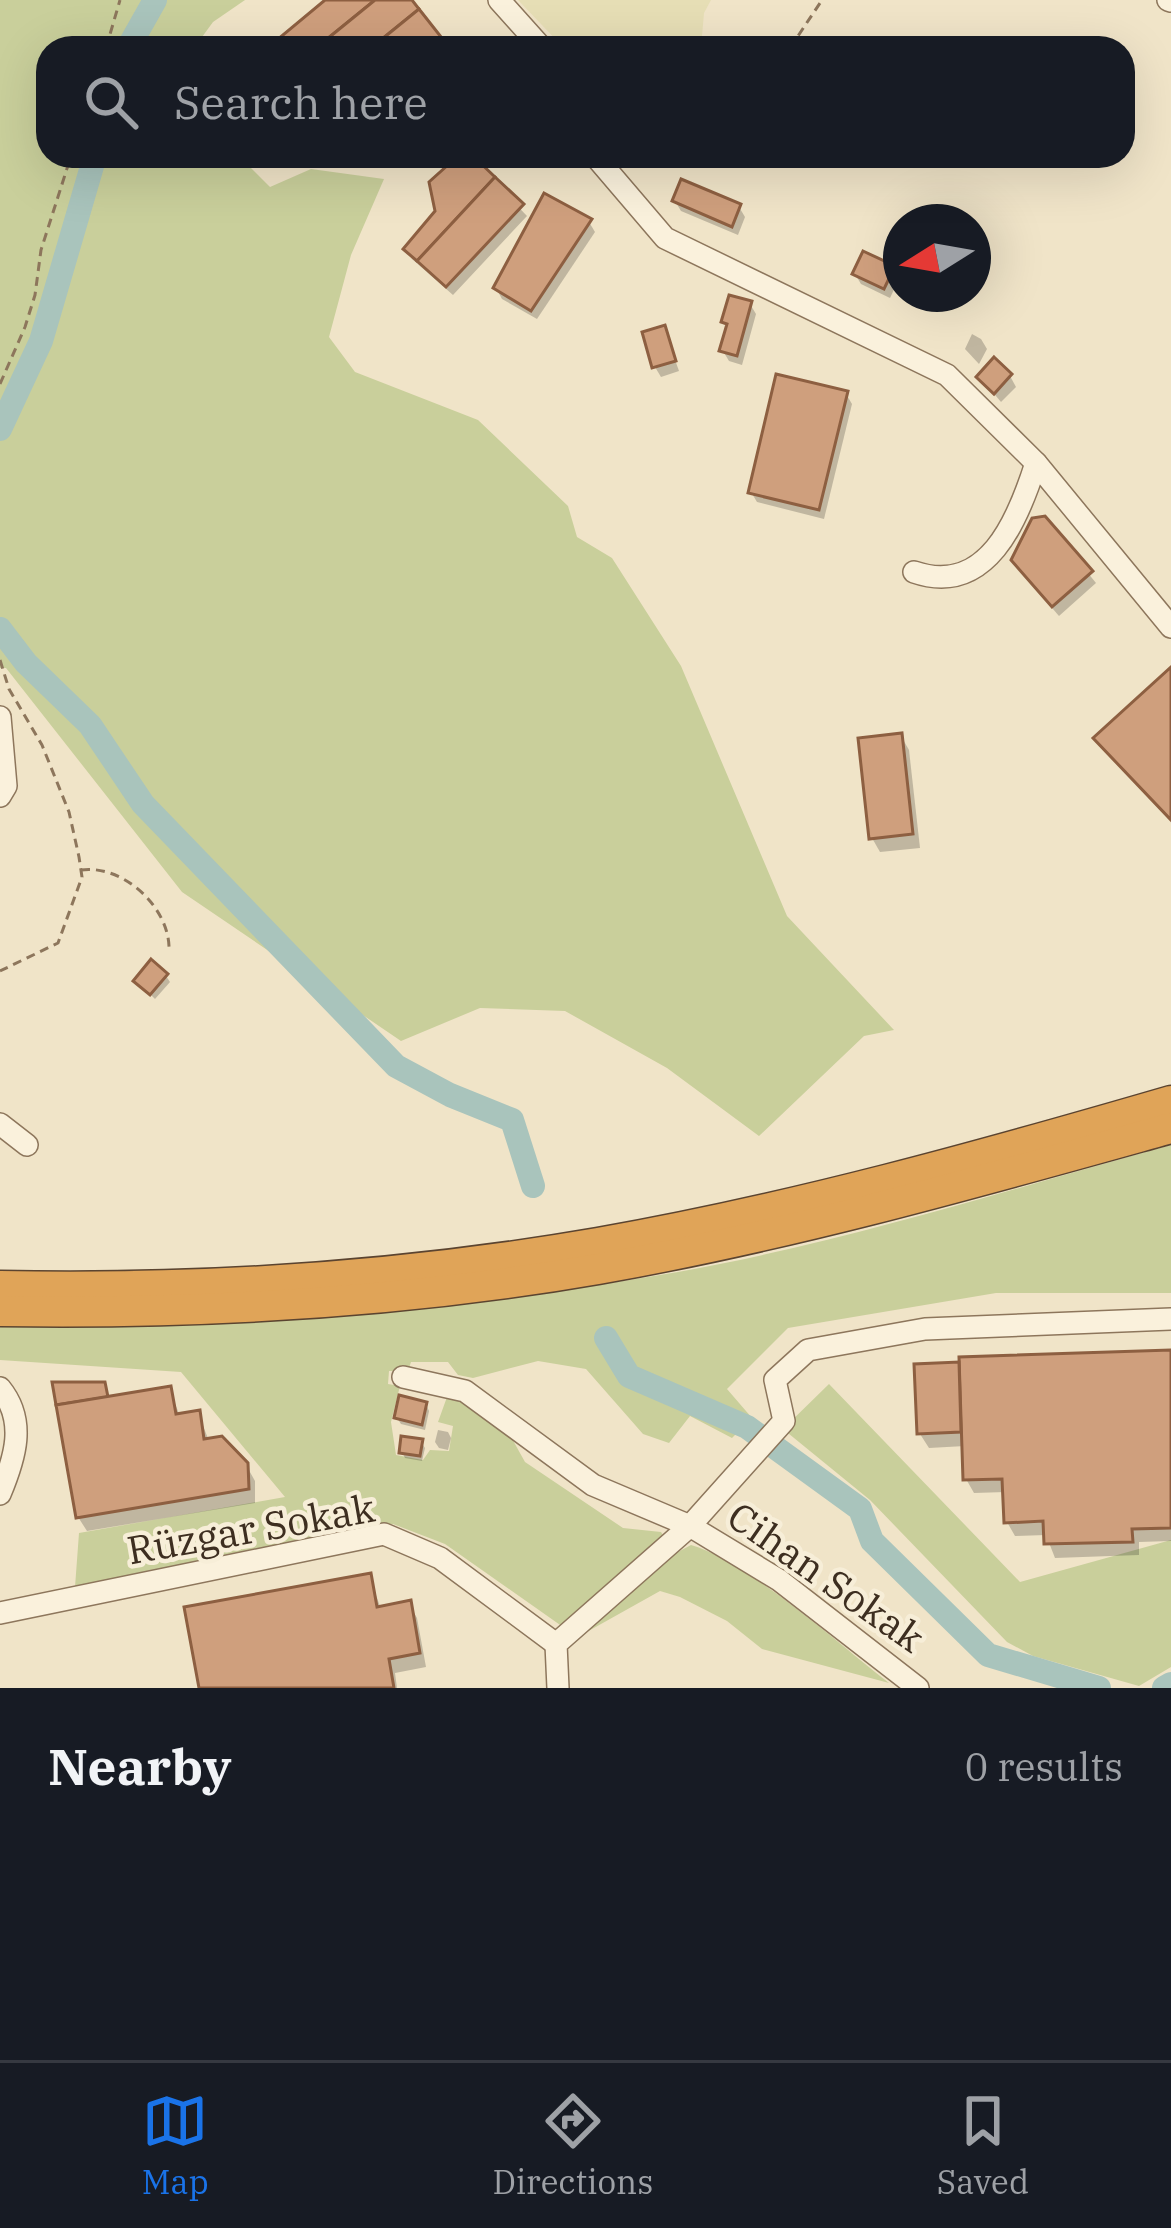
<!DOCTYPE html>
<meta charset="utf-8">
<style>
body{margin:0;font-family:"IBM Plex Serif",serif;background:#242831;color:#f1f3f6}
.compass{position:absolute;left:883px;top:204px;width:108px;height:108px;border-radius:50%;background:#171b24;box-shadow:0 12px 48px #0002;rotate:259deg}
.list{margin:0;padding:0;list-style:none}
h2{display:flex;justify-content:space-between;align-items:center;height:156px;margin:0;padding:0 48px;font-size:51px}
h2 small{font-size:39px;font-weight:400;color:#9ea1a6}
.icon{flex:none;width:66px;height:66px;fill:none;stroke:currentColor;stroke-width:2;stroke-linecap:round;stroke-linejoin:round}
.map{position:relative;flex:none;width:1171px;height:1688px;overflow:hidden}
.search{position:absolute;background:#171b24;box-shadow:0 12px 48px #0002;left:36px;right:36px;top:36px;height:132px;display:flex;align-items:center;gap:30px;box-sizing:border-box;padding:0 42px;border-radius:36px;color:#9ea1a6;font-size:45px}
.sheet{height:372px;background:#171b24}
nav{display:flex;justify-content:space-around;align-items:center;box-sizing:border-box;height:168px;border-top:3px solid #363941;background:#171b24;font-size:33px;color:#9ea1a6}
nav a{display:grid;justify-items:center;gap:6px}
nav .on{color:#1a73e8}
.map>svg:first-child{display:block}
</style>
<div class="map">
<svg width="1171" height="1688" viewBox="0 0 1171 1688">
<rect width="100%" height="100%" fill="#f0e4c8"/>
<polygon fill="#e6deb5" points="518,0 711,0 704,13 701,48 564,48"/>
<g fill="#c9cf9b">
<polygon points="0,0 245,0 213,22 194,48 48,48 48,156 239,156 270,187 311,169 384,179 351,255 329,337 355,372 478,420 568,506 577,537 612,558 681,666 787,916 894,1030 864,1036 759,1136 667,1068 565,1011 480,1008 401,1041 182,892 6,668 0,668"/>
<path d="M1171 1145V1293H996L788 1328 727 1389 752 1418 732 1438 690 1416 669 1443 643 1434 586 1369 538 1361 473 1378 458 1375 448 1362H411L408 1371H389L388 1384 400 1386 391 1422 396 1455 423 1460 430 1450 449 1451 453 1426 438 1422 447 1397 465 1400 470 1409 506 1428 525 1462 623 1528 661 1532 666 1540 563 1627 445 1544 393 1524 75 1587 79 1533 285 1497 181 1372 0 1360V1326C228 1326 454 1311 678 1272 845 1242 1008 1190 1171 1145Z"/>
<polygon points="829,1384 1020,1582 1171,1540 1171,1667 1139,1686 1033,1656 1007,1642 870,1500 783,1429"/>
<path d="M691 1545C746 1560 841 1646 889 1683L762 1649 727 1621 680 1597 660 1591 576 1638 663 1560Z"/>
</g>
<g fill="#0003">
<polygon points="462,156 469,156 527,216 453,295 412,259 406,249 438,212"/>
<polygon points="675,201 739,207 745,217 738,235 681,211"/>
<polygon points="589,222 595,232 537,319 502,299 496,288"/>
<polygon points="893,269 899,279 890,298 861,284 855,274"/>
<polygon points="750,304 756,314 742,365 729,361 723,351 729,330 725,322"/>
<polygon points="664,329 679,371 661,377 655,367"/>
<polygon points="972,334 981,339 987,349 979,364 965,349"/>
<polygon points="1010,376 1016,387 1001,402 980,377"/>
<polygon points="846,394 852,404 824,519 757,502 751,492"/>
<polygon points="1044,519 1096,583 1059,616 1020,571"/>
<polygon points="901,736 909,750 920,848 880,852 872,838"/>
<polygon points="166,976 170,982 155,999 137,981"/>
<polygon points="1171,1353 1171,1541 1139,1542 1139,1555 1055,1558 1046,1535 1015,1536 1007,1522 1006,1492 974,1493 966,1479 965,1446 929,1448 920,1434 917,1367"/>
<polygon points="103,1385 110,1399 169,1389 180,1416 198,1413 209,1441 246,1465 255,1481 255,1503 87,1531 78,1517"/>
<polygon points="426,1404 429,1411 425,1430 401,1424 397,1418"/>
<polygon points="438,1430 448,1432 451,1438 448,1450 439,1448 435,1442"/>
<polygon points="421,1442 425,1448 422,1461 405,1458 402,1452"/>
<polygon points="369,1576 381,1609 409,1604 417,1618 426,1667 395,1673 397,1688 202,1688"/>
</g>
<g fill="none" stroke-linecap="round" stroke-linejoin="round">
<g stroke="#a9c4bc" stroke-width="24">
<polyline points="128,48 155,0"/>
<polyline points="0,429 41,341 95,156"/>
<polyline points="0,629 26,663 90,725 143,804 396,1066 450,1095 512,1120 533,1186"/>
<polyline points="606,1338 629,1376 747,1427 860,1509 872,1541 988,1655 1099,1688"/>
<polyline points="1164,1688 1171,1684"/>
</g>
</g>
<g fill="#cf9f7d" stroke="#8d5f41" stroke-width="3">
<polygon points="325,0 375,0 316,48 276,48 272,44"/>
<polygon points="375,0 412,0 419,9 371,48 316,48"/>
<polygon points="419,9 449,47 371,48"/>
<polygon points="458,156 473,156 495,177 417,261 403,249 435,211 429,182"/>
<polygon points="495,177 524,204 446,287 417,261"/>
<polygon points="681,179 741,204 732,227 672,201"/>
<polygon points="544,193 592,219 531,311 493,288"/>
<polygon points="863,251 895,266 884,289 852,274"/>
<polygon points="729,295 752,301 737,356 719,351 727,324 721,322"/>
<polygon points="665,325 676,361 652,368 642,332"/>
<polygon points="994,357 1012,374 994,394 976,377"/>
<polygon points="776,374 848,391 819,510 748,493"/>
<polygon points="1045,516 1093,571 1052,607 1011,560 1032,518"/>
<polygon points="1171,667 1171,820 1093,738"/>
<polygon points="902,733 913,834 869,839 858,738"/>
<polygon points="151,959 168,974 150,995 133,981"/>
<polygon points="1171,1350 1171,1528 1132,1529 1133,1542 1044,1544 1043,1521 1004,1523 1002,1479 963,1480 959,1357"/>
<polygon points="959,1362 961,1432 917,1434 914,1364"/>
<polygon points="52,1382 105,1382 108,1397 56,1405"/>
<polygon points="171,1386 176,1414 200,1410 204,1439 222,1436 248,1463 249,1489 76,1518 56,1405"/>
<polygon points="399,1395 427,1402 422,1425 394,1418"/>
<polygon points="401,1436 423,1439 420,1456 399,1453"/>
<polygon points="371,1573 377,1607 411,1600 420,1653 389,1659 394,1688 199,1688 184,1607"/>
</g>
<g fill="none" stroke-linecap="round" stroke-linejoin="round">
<g stroke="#8d765c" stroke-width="24">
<g id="minor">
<polyline points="499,0 542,48"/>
<polyline points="1168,0 1171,1"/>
<polyline points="595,156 665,238 947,375 1036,463 1171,627"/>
<path d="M914 572C987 597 1018 520 1036 463"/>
<polyline points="0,717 6,786 0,796"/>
<polyline points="0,1124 27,1145"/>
<polyline points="403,1377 465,1391 593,1485 690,1526 784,1421 775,1380 808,1350 925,1329 1171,1319"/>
<path d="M0 1388C27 1421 15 1458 0 1494"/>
<polyline points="0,1613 384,1534 440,1558 556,1644"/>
<polyline points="558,1688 556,1644 690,1526 779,1580 918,1688"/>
</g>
</g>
<g stroke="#5b4430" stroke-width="33">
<g id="highway">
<path d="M0 1286C199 1290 401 1277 598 1243 792 1209 982 1156 1171 1101"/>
<path d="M0 1311C198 1314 402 1303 598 1269 792 1235 981 1181 1171 1128"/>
</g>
</g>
<g stroke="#8d765c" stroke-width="3" stroke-dasharray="9 6" stroke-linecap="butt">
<polyline points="106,48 120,0"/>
<polyline points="790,48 822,0"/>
<polyline points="986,156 1003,161"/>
<polyline points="0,384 25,327 35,295 41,250 71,156"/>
<polyline points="0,660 9,689 42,745 69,812 79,857 82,877 58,943 0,971"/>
<path d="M81 870C124 864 171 909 169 951"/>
</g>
<use href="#minor" stroke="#faf1dc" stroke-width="21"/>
<use href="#highway" stroke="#e0a458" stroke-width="30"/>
</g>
<g text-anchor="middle" stroke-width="9" stroke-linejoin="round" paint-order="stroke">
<g font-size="39" fill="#3d2e20" stroke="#f7eed8">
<text transform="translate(251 1529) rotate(-10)" y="14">Rüzgar Sokak</text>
<text transform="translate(826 1577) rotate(35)" y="14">Cihan Sokak</text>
</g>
</g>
</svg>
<svg class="compass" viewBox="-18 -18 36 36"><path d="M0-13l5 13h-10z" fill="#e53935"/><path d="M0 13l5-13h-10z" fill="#9ea1a6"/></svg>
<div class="search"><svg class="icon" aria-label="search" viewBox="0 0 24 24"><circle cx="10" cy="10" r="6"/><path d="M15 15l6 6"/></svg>Search here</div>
</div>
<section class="sheet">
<h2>Nearby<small>0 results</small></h2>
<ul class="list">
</ul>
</section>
<nav>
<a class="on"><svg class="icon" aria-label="map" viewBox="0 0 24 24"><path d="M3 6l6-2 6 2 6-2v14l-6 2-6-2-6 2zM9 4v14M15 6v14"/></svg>Map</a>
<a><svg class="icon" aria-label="directions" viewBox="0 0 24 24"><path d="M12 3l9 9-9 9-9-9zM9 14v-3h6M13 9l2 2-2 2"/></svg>Directions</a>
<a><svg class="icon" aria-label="saved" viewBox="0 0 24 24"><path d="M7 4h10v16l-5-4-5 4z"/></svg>Saved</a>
</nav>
